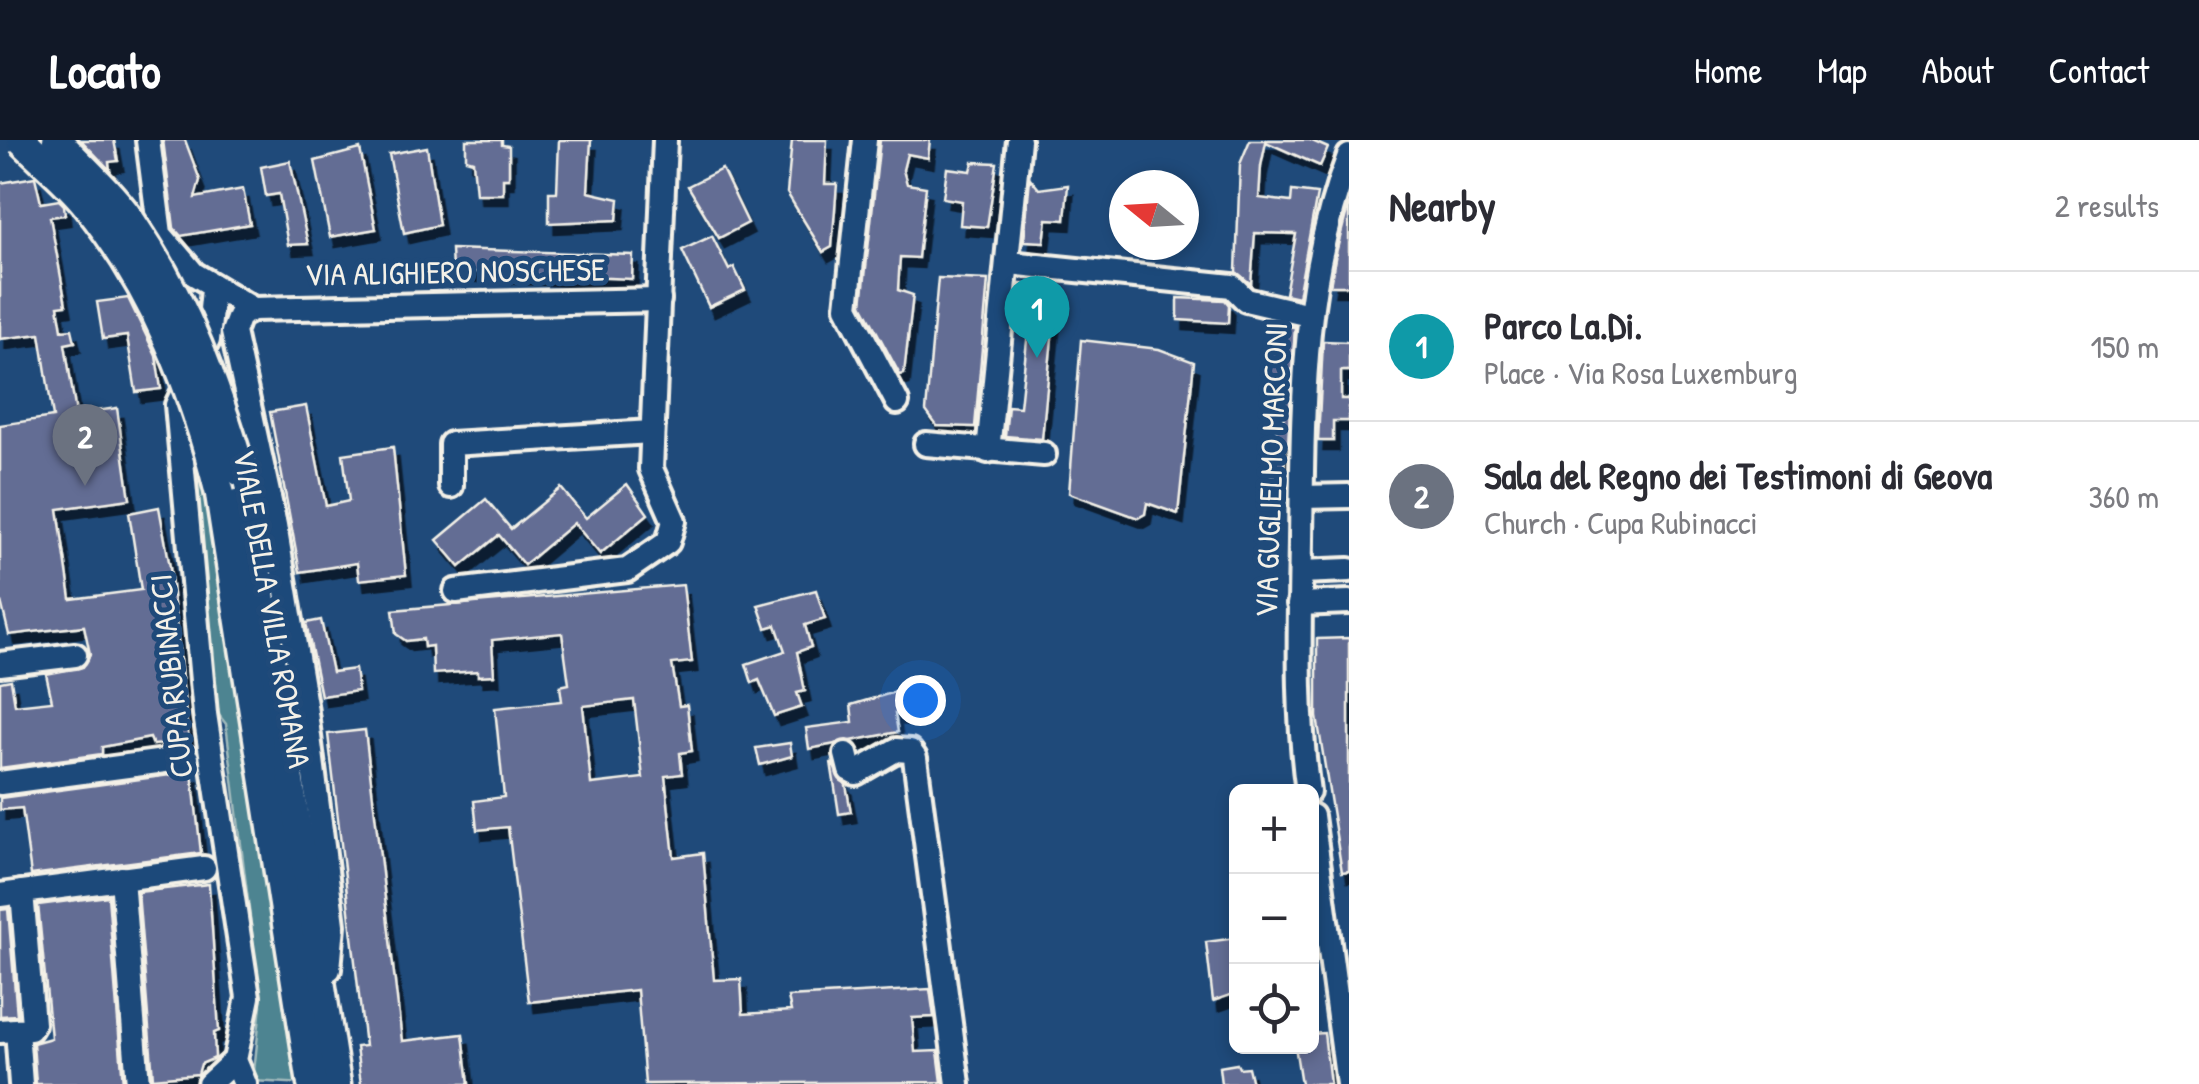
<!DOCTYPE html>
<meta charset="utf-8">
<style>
body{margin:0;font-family:"Patrick Hand",sans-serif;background:#f7f7f7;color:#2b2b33}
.controls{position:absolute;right:30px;bottom:30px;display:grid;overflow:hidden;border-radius:15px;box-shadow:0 5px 15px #0003}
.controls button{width:90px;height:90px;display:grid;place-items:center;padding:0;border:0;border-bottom:2px solid #e1e1e2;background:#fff;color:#2b2b33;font:50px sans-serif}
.compass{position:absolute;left:1109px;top:30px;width:90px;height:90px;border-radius:50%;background:#fff;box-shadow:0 5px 15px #0003;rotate:288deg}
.you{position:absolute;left:920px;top:560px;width:35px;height:35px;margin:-25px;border:8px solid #fff;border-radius:50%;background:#1a73e8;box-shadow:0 0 0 15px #1a73e833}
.badge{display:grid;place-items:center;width:65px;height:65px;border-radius:50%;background:#111827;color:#fff;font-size:32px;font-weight:700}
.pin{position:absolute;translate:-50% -82px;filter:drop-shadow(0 2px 5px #0008)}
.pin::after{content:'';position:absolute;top:52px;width:35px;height:30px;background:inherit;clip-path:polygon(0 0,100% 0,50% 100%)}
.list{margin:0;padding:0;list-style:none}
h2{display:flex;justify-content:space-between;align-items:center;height:130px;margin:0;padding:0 40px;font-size:42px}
h2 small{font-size:32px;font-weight:400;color:#7c7c81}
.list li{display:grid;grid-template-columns:65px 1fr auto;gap:30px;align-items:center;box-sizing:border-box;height:150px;padding:0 40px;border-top:2px solid #e1e1e2}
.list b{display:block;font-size:38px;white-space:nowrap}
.list p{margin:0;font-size:32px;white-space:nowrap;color:#7c7c81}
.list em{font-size:32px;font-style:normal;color:#7c7c81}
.icon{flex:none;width:55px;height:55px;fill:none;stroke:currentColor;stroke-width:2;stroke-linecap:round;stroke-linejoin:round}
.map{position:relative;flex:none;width:1349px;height:944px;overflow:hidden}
header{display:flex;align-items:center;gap:60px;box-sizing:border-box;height:140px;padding:0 50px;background:#111827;color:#fff}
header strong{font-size:48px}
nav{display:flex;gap:55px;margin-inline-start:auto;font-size:35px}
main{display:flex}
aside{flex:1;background:#fff}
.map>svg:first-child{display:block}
</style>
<header>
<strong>Locato</strong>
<nav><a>Home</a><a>Map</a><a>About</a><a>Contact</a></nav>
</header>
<main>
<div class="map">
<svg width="1349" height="944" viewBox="0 0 1349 944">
<defs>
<filter id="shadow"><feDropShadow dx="5.5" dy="10" stdDeviation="0" flood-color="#0009"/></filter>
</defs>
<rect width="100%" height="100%" fill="#1f4a7a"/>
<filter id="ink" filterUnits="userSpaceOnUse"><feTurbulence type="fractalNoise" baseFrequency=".01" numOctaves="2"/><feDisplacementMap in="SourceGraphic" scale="20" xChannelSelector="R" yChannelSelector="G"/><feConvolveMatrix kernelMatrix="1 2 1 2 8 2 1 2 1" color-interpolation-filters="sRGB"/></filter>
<g filter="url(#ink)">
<polygon fill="#4e8491" stroke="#a1babc" stroke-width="2.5" points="183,266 201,321 305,944 253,941 261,865 226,584 215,570"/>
<g fill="#646d94" stroke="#f4f1e8" stroke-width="2.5" fill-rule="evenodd" filter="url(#shadow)">
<polygon points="81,0 114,0 118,21 109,22 110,30"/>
<polygon points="163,0 185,0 200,40 195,58 243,49 250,84 181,96 174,88"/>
<polygon points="466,0 502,0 502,5 509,6 509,38 503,38 503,54 476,54 473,21 466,19"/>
<polygon points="559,0 591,0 588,52 619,59 617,80 549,83 549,52 557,52"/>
<polygon points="792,0 827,0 825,44 837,44 832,107 823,112 787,53"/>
<polygon points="880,0 930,0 928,18 907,14 903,30 907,44 926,47 918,118 900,117 898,150 913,155 904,234 900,235 862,164"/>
<polygon points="1250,0 1310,0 1328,8 1320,26 1266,2 1261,26 1259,58 1291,62 1292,51 1317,54 1298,157 1285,154 1296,94 1255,93 1251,144 1236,132 1240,24"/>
<polygon points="427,7 439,85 404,93 389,14"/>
<polygon points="360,9 376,89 330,97 315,21"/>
<polygon points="290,21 306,95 308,104 288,105 279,54 266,56 261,27"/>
<polygon points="973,22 997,23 987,87 960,85 962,61 943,58 947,28 971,31"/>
<polygon points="722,29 748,83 719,98 688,46"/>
<polygon points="35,37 41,63 59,60 64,65 65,75 50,77 66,165 58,166 62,190 72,189 75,202 65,204 76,274 117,268 130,359 58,369 71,459 141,450 129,373 159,367 170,427 189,602 153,605 150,598 102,607 102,614 0,628 0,542 11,540 15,565 52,561 46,534 83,527 90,514 84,486 9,495 0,457 0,285 53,277 40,194 0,199 0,43"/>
<polygon points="1030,38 1039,49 1068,45 1065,80 1047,79 1044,102 1024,101"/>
<polygon points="1349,63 1349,146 1330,146 1336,113"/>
<polygon points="712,96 729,130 734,127 745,150 709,167 682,110"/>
<polygon points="451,109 633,115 632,139 452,131"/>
<polygon points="938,138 988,140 975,287 937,286 926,271"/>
<polygon points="1020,144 1057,147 1042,299 1005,296 1008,266 1020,267 1030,172 1017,171"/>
<polygon points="128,158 156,216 161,249 136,252 127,196 103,199 97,162"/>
<polygon points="1178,158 1225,160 1229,165 1228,183 1178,180"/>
<polygon points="1267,185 1295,187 1288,305 1276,305 1276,288 1283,288 1285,237 1267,236"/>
<polygon points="1081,200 1159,209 1194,222 1178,374 1147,363 1145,374 1138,378 1069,353"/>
<polygon points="1323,201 1349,202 1349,231 1341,231 1341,259 1349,259 1349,281 1333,281 1333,301 1318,301"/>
<polygon points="306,266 326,366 349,361 343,314 393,307 406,435 359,440 357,423 300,432 270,272"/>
<polygon points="1272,309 1285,309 1284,336 1271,336"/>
<polygon points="627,344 648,374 600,414 574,383 524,425 499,395 460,427 437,400 486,359 511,389 561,348 586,378"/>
<path d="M683 445 692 522 672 524 679 566 687 565 692 611 680 613 682 634 665 636 674 717 703 713 714 840 741 839 743 874 791 871 788 857 930 849 934 877 912 878 915 912 938 911 942 942 645 944 637 850 529 862 508 687 477 690 474 661 504 657 495 568 562 561 560 546 569 544 562 493 492 500 494 535 478 536V531L433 534 432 506 424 507 423 499 406 501 396 494 393 470ZM634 560 643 638 591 644 583 566Z"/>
<polygon points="816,450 825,479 805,485 811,507 797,512 805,551 797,553 802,567 774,576 759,540 752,543 746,524 785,511 776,485 766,488 758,465"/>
<polygon points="321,480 332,532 355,529 358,551 321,556 306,483"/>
<polygon points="1349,498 1349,731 1342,732 1317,577 1317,499"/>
<polygon points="905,549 903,575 895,574 898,592 809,609 806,588 853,582 851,565"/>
<polygon points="365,590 402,901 463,894 469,944 361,944 356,907 365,906 328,594"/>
<polygon points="790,603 792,616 760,625 756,608"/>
<polygon points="831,622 846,645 851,672 839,674"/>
<polygon points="192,632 201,713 31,735 22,668 0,670 0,658"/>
<polygon points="209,744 219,891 214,893 215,918 201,924 198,934 153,938 138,752"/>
<polygon points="108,756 123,944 36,944 33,903 51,898 38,765"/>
<polygon points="8,769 17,875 0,876 0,770"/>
<polygon points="1236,798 1236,853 1213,861 1206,802"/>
<polygon points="1324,893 1330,944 1301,944 1295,906 1312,906 1312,894"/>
<polygon points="1237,924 1239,928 1248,927 1252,944 1221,944 1219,927"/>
</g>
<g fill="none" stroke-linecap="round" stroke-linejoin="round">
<g stroke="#f4f1e8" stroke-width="30">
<g id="minor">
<polyline points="148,0 160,94 194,134 253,169 659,160"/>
<polyline points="865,0 847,167 897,262"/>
<polyline points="1009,123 1232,146 1246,160 1309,175"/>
<polyline points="213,149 208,200 177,265 205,574 248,857 235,920 245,944"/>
<polyline points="253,169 239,176 233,192 275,385 305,565 333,785 329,829 319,836"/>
<polyline points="926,304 1044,314"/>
<polyline points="988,311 1019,0"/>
<polyline points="451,346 451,304 652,292"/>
<polyline points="1302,357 1349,356"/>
<polyline points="1301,432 1349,430"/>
<polyline points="456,451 627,430 668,402 674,381 651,329 665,0"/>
<polyline points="1299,464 1349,462"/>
<polyline points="0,524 75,515"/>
<polyline points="846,614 850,630 856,633 896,610 910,611 915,618 958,944"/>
<polyline points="0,643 187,618"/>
<path d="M1308 652C1296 567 1300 485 1301 400 1303 270 1301 139 1349 16"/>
<polyline points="1312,676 1348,944"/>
<polyline points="122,738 138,944"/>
<polyline points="0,755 204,728"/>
<polyline points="17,890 21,944"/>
<polyline points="0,891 30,889 33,884 22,752"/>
<polyline points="209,944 235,920"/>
</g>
</g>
<g stroke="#f4f1e8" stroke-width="35">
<g id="major">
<polyline points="241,332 336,944"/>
<polyline points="220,354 312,944"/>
</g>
</g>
<use href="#minor" stroke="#1f4a7a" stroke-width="22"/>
<use href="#major" stroke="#1f4a7a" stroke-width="28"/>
<g stroke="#f4f1e8" stroke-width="35" stroke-linecap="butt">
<g id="major-bridge">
<path d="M22 0C43 21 68 41 87 65 155 150 194 249 220 354"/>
<path d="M57 0C82 28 114 55 134 86 185 161 216 246 241 332"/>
</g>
</g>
<use href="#major-bridge" stroke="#1f4a7a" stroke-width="28"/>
</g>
</g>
<g text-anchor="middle" stroke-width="10" stroke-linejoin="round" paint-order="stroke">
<g font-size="32" fill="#f4f1e8" stroke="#1f4a7a">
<text transform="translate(455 132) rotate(-1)" y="11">VIA ALIGHIERO NOSCHESE</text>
<text transform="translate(1271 330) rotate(-88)" y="11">VIA GUGLIELMO MARCONI</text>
<text transform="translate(272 469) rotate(80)" y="11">VIALE DELLA VILLA ROMANA</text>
<text transform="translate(171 536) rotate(-96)" y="11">CUPA RUBINACCI</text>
</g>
</g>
</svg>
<div class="controls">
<button>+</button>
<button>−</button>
<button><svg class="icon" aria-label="locate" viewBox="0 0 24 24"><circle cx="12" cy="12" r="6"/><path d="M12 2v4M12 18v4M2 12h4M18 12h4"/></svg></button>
</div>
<svg class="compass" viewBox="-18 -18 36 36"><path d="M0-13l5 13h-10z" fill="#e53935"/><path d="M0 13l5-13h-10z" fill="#7c7c81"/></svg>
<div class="you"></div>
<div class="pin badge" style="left:1037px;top:218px;background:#0f9aa8">1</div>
<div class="pin badge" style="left:85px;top:346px;background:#6b7280">2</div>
</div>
<aside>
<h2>Nearby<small>2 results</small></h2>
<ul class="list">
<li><span class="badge" style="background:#0f9aa8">1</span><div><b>Parco La.Di.</b><p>Place · Via Rosa Luxemburg</p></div><em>150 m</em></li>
<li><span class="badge" style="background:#6b7280">2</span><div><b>Sala del Regno dei Testimoni di Geova</b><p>Church · Cupa Rubinacci</p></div><em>360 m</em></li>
</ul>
</aside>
</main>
